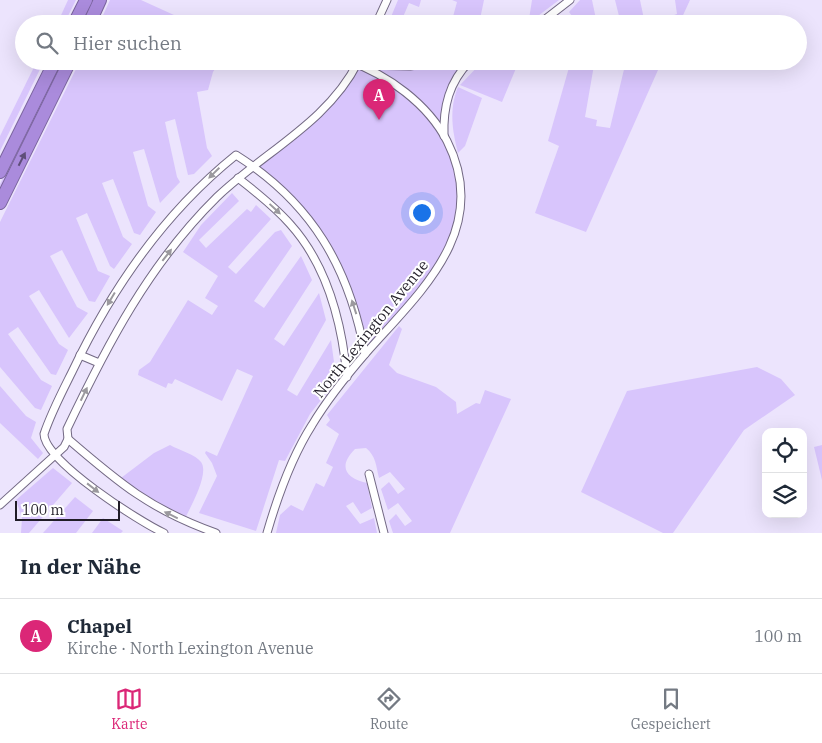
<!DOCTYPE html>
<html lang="de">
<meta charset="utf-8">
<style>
body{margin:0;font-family:"IBM Plex Serif",serif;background:#f2f2f3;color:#1f2937}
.controls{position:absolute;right:15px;bottom:15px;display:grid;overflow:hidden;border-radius:10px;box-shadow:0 5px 20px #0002}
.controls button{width:45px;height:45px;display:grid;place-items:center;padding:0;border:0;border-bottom:1px solid #e0e1e3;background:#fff;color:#1f2937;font:25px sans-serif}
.scale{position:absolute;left:15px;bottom:12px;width:105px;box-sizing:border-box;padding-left:5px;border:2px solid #201c27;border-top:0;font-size:14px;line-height:18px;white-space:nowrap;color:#201c27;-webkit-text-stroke:4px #fff;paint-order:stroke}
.you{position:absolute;left:421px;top:212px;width:18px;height:18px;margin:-12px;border:4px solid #fff;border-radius:50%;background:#1a73e8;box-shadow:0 0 0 8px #1a73e833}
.badge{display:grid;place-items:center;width:32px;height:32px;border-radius:50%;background:#db2777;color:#fff;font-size:16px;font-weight:700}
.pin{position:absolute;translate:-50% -41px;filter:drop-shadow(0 1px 2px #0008)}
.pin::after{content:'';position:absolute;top:26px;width:18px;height:15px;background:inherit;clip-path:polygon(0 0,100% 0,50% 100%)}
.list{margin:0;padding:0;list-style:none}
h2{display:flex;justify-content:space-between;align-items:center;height:65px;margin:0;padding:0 20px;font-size:21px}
h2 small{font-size:16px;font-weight:400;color:#747a83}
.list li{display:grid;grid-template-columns:32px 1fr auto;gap:15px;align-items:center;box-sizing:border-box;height:75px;padding:0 20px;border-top:1px solid #e0e1e3}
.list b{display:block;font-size:19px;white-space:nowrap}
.list p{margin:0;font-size:16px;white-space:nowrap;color:#747a83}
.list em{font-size:16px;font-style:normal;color:#747a83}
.icon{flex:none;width:28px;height:28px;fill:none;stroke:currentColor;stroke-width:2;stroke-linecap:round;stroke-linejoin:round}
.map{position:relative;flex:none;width:822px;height:533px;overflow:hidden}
.search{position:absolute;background:#fff;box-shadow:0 5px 20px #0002;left:15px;right:15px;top:15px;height:55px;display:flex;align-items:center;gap:12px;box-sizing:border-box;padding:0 18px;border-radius:28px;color:#747a83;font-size:19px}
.sheet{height:140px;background:#fff}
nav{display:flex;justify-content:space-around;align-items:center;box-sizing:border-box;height:70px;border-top:1px solid #e0e1e3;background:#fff;font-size:14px;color:#747a83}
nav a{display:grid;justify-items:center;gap:2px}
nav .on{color:#db2777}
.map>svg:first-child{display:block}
</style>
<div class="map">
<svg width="822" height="533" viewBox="0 0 822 533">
<rect width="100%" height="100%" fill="#ece4fd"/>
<g fill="#d8c5fc">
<polygon points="68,0 76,0 64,24 57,24"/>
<polygon points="110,0 141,0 174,15 200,24 99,24"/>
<polygon points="398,0 421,0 419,7 409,3 400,24 388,24"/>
<polygon points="452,0 484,0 479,24 451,24 457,2"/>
<polygon points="532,0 559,0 530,22 516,24 518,18 529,19"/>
<polygon points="580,0 592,0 597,24 578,24 569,12"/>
<polygon points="615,0 640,0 645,24 621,24"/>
<polygon points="675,0 690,0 679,24 647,24 677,14"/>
<polygon points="37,61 44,61 0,151 0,136"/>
<polygon points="61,61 64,61 0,190 0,184"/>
<polygon points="80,61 245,61 218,64 213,72 208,90 197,92 207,148 212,156 194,174 188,175 175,119 165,122 177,177 180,182 160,203 144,149 133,152 148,206 156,212 140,235 134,233 113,179 102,183 123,237 132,244 114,269 110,266 87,213 76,218 98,271 110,276 95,302 89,301 62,250 50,256 77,307 88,313 69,338 39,290 29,296 59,344 68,350 56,375 51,374 18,327 8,334 41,380 52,386 41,410 35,408 0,367 0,222"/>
<polygon points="444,61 470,61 454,82 444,127 453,155 461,210 440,265 365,354 356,314 315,225 253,165 317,116 357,64 376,67"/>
<polygon points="483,61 519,61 502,102 460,85"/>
<polygon points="564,61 605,61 606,66 594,65 585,117 597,120 596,126 610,128 626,61 662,61 586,232 535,213 559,146 548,141 570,64"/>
<path d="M458 87 482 98 465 146 458 153C452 130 449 109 458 87Z"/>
<polygon points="232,193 239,201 199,240 206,248 247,209 251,212 256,205 271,219 228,267 236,274 275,232 281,230 292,246 254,301 264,308 301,256 312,280 274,339 284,346 319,293 326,320 287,390 297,396 331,340 334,362 332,386 310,414 285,461 279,460 256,531 199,513 217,476 212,463 205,453 206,451 217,456 253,376 237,369 222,401 175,379 172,384 168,383 166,388 138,375 139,370 150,362 188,300 212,315 218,306 205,298 218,276 183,252 201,225"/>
<path d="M399 326 402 329 389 365 397 373 436 387 456 402 457 414 476 403 480 404 485 390 511 399 450 533H393L389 521 396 514 405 526 412 521 398 503 388 510 381 489 389 482 398 494 405 489 390 472 379 478C376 466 376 456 366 448L355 449C338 466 345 478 367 483L372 508 361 514 353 502 346 506 360 524 374 518 377 533H276L280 515 291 505 303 511 316 483 324 487 333 467 326 463 339 434 326 425 330 420 327 415Z"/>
<polygon points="757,367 781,379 795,395 744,430 673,533 663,533 581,492 627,391"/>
<polygon points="0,386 26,416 36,422 31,438 43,453 38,459 0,423"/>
<path d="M170 445C179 450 196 455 201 462 210 474 189 509 184 521L117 481 154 453Z"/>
<polygon points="822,445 822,480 814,447"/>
<polygon points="53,468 72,483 29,533 21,533 22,518 16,500"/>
<polygon points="75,497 93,511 76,533 43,533"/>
<polygon points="103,518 123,531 121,533 92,533"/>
</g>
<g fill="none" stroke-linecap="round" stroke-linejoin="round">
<g stroke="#736984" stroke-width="9">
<g id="street">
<polyline points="376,24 387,0"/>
<polyline points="539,24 570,0"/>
<polyline points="362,65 410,66 444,61"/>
<path d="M444 136C443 107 449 82 470 61"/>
<path d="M238 178C256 192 275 207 290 224 328 266 342 323 347 377"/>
<polyline points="80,355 99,363"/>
<path d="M68 439C119 483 151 510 216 533"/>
<polyline points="369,474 384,533"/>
<path d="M0 505 64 447 68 439 67 429C107 345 149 264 217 197 264 152 328 122 358 62"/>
<path d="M164 533C140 522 44 461 44 434 51 413 62 392 72 372 111 290 165 212 236 155 312 203 349 267 365 354"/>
<path d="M267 533C278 495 291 458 312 425 327 400 347 375 366 353 420 292 492 230 447 141 428 104 388 75 349 61"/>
</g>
</g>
<g stroke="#7a649d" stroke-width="14">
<g id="highway">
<polyline points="74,24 86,0"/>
<polyline points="89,24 100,0"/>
<polyline points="0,172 55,61"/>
<polyline points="0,203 70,61"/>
</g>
</g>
<use href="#street" stroke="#fff" stroke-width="7"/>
<use href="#highway" stroke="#aa8bdc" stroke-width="12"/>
</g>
<defs><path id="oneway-solid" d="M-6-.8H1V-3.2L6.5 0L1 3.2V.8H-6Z" transform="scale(1.25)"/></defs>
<use fill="#5e4e78" href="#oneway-solid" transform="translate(22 159) rotate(-63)"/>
<g fill="#9b999e">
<use href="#oneway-solid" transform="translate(214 173) rotate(136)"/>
<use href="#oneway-solid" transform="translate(275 209) rotate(43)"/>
<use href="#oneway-solid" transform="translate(167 255) rotate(-52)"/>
<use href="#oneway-solid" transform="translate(111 299) rotate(121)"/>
<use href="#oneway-solid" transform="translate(354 307) rotate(-108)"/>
<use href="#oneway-solid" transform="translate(84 394) rotate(-64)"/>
<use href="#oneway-solid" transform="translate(93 488) rotate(38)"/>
<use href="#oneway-solid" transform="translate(171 515) rotate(-154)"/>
</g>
<g text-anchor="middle" stroke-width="4" stroke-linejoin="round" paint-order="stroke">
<g font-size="15" fill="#201c27" stroke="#fff">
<text transform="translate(371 329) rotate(-51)" y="5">North Lexington Avenue</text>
</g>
</g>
</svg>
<div class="controls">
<button><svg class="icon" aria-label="locate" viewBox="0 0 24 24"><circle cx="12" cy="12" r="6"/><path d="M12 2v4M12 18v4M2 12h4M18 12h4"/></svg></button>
<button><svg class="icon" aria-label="layers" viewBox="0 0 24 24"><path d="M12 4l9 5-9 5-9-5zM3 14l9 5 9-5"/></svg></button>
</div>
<div class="scale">100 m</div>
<div class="you"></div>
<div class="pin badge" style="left:379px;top:120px">A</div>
<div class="search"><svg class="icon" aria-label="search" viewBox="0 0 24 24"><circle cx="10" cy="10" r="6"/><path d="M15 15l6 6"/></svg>Hier suchen</div>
</div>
<section class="sheet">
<h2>In der Nähe<small></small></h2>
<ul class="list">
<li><span class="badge">A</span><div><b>Chapel</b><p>Kirche · North Lexington Avenue</p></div><em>100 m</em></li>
</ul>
</section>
<nav>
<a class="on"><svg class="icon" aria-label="map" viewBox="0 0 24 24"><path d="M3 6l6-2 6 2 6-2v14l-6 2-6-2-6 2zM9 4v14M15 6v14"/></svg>Karte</a>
<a><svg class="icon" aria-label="directions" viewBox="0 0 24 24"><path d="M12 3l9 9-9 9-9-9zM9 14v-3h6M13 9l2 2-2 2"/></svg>Route</a>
<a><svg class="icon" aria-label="saved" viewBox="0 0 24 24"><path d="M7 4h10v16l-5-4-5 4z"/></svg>Gespeichert</a>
</nav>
